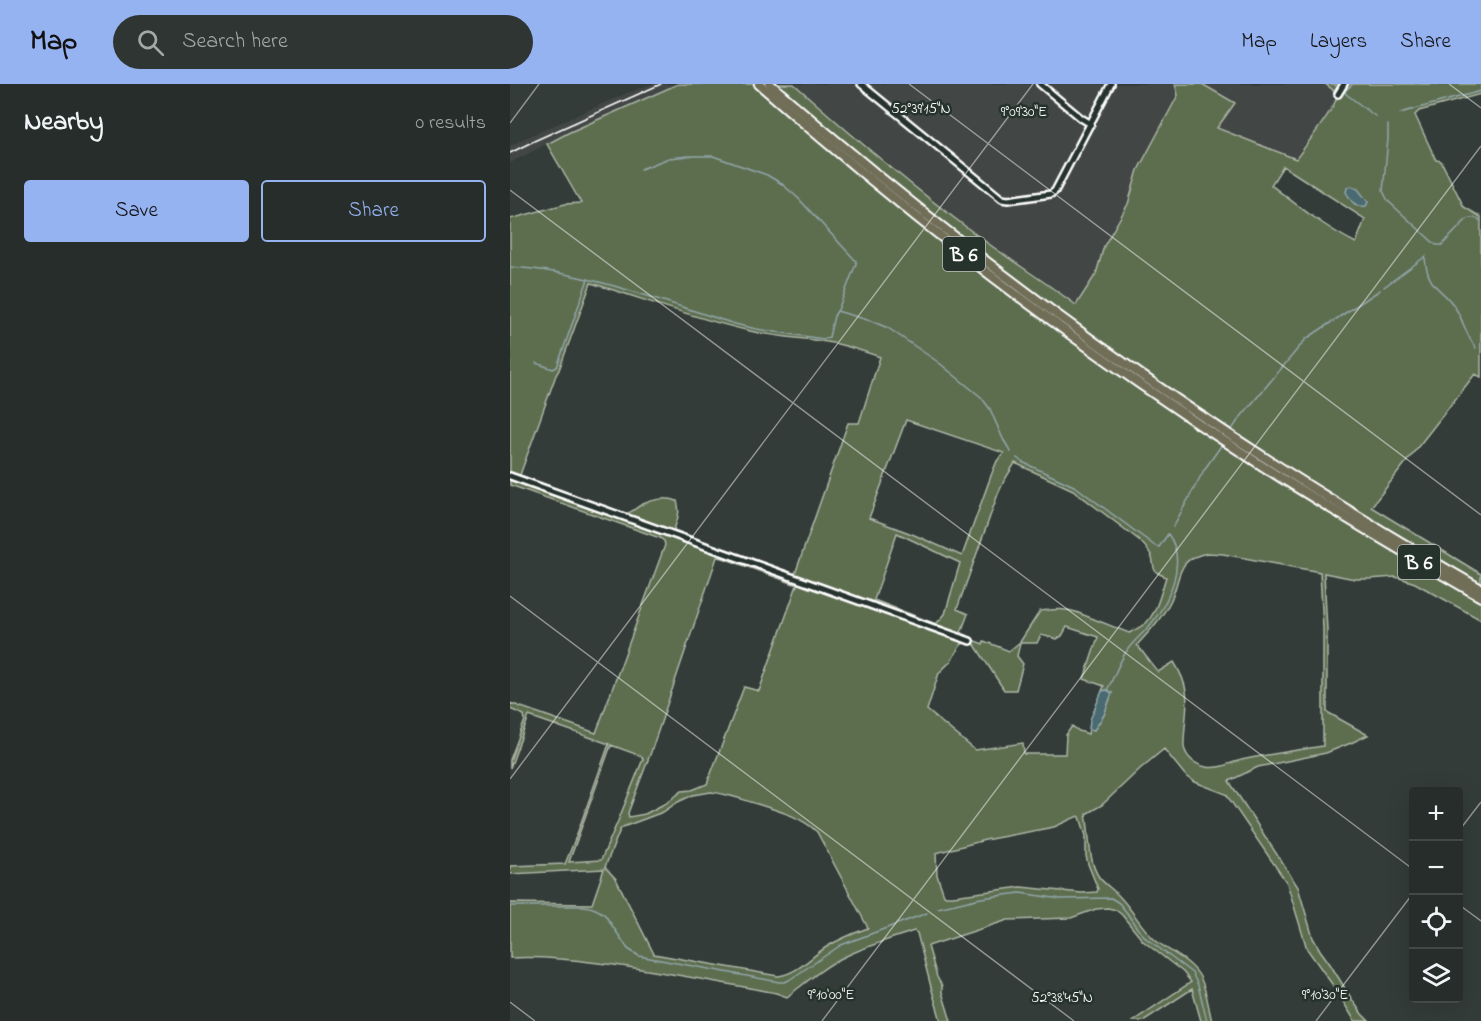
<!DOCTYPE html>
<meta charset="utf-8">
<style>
body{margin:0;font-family:"Indie Flower",sans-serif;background:#2e3532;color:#f1f3f6}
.controls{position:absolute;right:18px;bottom:18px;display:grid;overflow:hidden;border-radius:6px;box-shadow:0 6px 24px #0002}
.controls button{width:54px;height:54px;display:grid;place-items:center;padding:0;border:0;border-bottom:2px solid #424947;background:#262d2a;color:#f1f3f6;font:30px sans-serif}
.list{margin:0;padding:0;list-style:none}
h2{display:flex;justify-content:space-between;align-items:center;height:78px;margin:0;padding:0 24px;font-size:26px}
h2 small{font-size:20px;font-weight:400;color:#a4a8a8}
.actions{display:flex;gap:12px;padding:18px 24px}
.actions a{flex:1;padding:14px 0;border:2px solid #95b2f1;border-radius:6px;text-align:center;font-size:21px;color:#95b2f1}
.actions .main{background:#95b2f1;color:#111}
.icon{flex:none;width:33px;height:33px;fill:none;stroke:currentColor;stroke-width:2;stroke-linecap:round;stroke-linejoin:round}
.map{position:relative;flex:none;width:971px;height:937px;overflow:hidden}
header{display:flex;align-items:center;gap:36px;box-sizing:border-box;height:84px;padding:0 30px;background:#95b2f1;color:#111}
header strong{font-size:28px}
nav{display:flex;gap:33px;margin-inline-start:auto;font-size:21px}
.search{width:420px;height:54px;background:#2e3532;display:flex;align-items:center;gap:15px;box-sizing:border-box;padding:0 21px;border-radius:33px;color:#a4a8a8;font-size:22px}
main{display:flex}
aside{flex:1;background:#262d2a}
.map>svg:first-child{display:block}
</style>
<header>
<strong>Map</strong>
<div class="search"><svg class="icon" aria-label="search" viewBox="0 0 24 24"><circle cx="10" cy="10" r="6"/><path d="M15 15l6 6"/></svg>Search here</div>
<nav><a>Map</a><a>Layers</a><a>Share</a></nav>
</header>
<main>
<aside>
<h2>Nearby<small>0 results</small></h2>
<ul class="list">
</ul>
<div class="actions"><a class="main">Save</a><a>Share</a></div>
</aside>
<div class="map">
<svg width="971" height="937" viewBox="0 0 971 937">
<rect width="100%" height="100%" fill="#333c38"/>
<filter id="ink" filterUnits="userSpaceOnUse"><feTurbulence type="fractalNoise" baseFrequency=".0167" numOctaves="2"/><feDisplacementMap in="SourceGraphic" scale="12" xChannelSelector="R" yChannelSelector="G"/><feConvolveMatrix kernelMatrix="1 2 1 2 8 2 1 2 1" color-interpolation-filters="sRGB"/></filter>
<g filter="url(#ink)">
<g fill="#434645">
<polygon points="142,0 168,0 60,48 0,79 0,62 15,54 117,9"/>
<polygon points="284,0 665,0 668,11 628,86 618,120 594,162 586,190 566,221 527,192 498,173 432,125"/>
<polygon points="692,0 815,0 823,5 826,14 822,24 786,75 707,44 724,19"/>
</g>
<path fill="#5d6e50" stroke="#aeb6a8" stroke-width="1.5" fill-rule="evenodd" d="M168 0H284C343 53 405 105 468 152 500 176 534 197 566 221L586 190 594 162 618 120 628 86 668 11 665 0H692L725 19 707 44 786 75C793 65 825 24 826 15 826 7 821 4 815 0H971V10L909 27 905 31 926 76 931 77 954 123 971 133V293L965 290 861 423 971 490V536L905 499 893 495 885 493 859 495H845L814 489 817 546V628L858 651 841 659 816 669 748 683 719 697 788 803 803 854 810 866 820 880 841 914 852 930 859 937H845L822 900 797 865 777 799 716 710 685 698 675 691 654 665 631 684 592 721 576 730C580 749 578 778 589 793 594 800 603 805 609 812 622 825 630 842 644 855 658 868 680 875 690 893 697 906 698 923 702 937H691L682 905 633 937H623L681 898 673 888 633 857 612 831 606 826 598 824 586 825 561 834 498 836 418 862 427 893 432 902V908L441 937H431L421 903 407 849 404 847C380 855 356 862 334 873 313 883 295 899 277 913L266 909C206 898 147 886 88 879 58 875 30 872 0 874V819L82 820 94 785 0 790V782L55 780 67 750 99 660 19 632 0 684V676L15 636 14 631 0 625V619L86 649 155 461 154 457 150 454 0 401V135L55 120 71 119 37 60 60 48ZM773 82 855 135 846 159C816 144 788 122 761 101ZM81 199C134 215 186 235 240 247 266 253 292 254 317 258 336 261 353 267 370 273L349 339H338L285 490 164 446C167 435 171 430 167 417 157 413 143 415 133 420 126 423 123 428 115 430L10 391 46 291 49 286ZM396 336 494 369 487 377 482 389 452 472 402 450 359 434ZM505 379 563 406 629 456C633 460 638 465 641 471 647 486 638 485 656 493 651 508 647 528 636 539 631 543 625 546 619 549L566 528C554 524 542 526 530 527L510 558 499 567 474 557 473 560 450 551 458 530 447 525 488 410 494 397ZM387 449 450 479 435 530 426 540 364 516ZM698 469 713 470 810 488 813 545V662C787 666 762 670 736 675 723 677 710 686 696 683 683 680 673 671 674 658 675 625 684 609 664 578L648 588 627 561C639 548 653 533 661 516 672 492 665 475 698 469ZM207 473 213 474 287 501 249 607 234 603 197 700 182 706 172 707 156 719 135 730 119 733 118 729 141 668ZM557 543 588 553 574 595 594 602 592 607 597 606 602 609 594 631 584 646 579 645 578 650 569 647 562 642 556 651 555 670H514L513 659 465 666 417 626 429 589 441 577 450 562 455 558 465 561 494 606H506L513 580 507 572 510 559H527L531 551 547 555 552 552ZM101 661 131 672 133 675 108 737 91 776 59 778ZM201 708C218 710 232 715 247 720 269 727 290 732 307 748L358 844C344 849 330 855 318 862 301 872 288 890 268 892L144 870 106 795 95 783 110 746 113 743 153 728 168 718 183 711ZM568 732 570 733 576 752V772L578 780 588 805 587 808 572 809 511 803 443 812H436L434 811 427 791 426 769 475 756 544 743Z"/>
<g fill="#4a6b71" stroke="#92a6aa" stroke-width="1.5">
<path d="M841 102 848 105 858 118 856 122C845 124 841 117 836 108L837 104Z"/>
<polygon points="597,606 602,609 594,631 584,646 579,645 580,636 592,607"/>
</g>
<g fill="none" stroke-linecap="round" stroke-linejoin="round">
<g stroke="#92a6aa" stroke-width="1.5">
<polyline points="823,0 826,2"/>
<polyline points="843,0 835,7 836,10 865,32"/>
<polyline points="890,29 971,7"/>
<path d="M878 41V55L873 107 878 117 926 161H932L956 136C962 132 965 134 971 137"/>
<polyline points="131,85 159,74 179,72 203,72 257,91 272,100 288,114 346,177 346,180 328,226"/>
<path d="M915 174C918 207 932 202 946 225 954 238 956 252 966 264"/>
<path d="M0 183C75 187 153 218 225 240L246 245 313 255 319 253 324 232 327 227 361 237 378 244 428 278 471 313 480 325 493 355 501 368"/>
<polyline points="874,203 916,172"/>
<polyline points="26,279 43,285 47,283 78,195"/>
<polyline points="721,347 729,335 796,255 870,206"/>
<path d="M507 374 512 378 566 403 645 462 649 463 658 450C678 477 659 518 641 540 633 550 622 558 616 568 608 580 604 594 597 606"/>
<polyline points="663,443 694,386 713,359"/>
<path d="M0 822H74C82 823 88 825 95 831L118 865 129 872 269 898H275L279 896 331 861 417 829"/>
<polyline points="428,824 471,814 510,809 551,815 601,814 609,819 617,829 627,844 637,855 682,889 688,901 697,937"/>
</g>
<g stroke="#fff" stroke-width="10">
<g id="minor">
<polyline points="351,0 492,115 498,116 541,110 545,107 601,0"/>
<polyline points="530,0 571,34 581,40"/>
<polyline points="828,10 834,0"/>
<polyline points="0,392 460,557"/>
</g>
</g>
<g stroke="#fff" stroke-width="12">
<g id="highway">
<path d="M249 0C407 140 576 269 754 383 825 428 898 471 971 513"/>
<path d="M260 0C392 115 530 223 675 321 771 386 870 447 971 505"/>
</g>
</g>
<use href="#minor" stroke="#26332d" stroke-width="5"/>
<use href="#highway" stroke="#716e59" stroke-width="8"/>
<polyline stroke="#fff" stroke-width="1.5" points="0,69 24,57 151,0"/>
</g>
</g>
<path fill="none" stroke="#fff" stroke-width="1.5" stroke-opacity="0.45" d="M399 0 971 431M939 0 971 24M0 39 29 0M0 106 904 786M0 512 564 937M0 695 523 0M948 748 971 718M948 820 971 837M0 918 25 937M312 937 971 62M806 937 904 808"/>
<g text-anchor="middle" stroke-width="5" stroke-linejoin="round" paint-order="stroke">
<g fill="#26332d" stroke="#bec2c0" stroke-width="1.5">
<rect x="433" y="153" width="42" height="34" rx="4.5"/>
<rect x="888" y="461" width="42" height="34" rx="4.5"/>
</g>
<g font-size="20" font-weight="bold" fill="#fff">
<text x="454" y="177">B 6</text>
<text x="909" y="485">B 6</text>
</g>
</g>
<g font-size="15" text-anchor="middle" fill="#fff" stroke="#26332d" stroke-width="5" stroke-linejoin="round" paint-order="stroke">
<text x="411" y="29">52°39'15"N</text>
<text x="514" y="32">9°09'30"E</text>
<text x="321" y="915">9°10'00"E</text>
<text x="815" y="915">9°10'30"E</text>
<text x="552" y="918">52°38'45"N</text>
</g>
</svg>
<div class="controls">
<button>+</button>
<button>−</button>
<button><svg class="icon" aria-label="locate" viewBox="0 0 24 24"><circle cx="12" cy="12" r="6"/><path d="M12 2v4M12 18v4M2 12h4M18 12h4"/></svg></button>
<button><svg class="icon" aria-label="layers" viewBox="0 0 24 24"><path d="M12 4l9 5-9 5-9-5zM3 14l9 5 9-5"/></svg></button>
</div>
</div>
</main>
